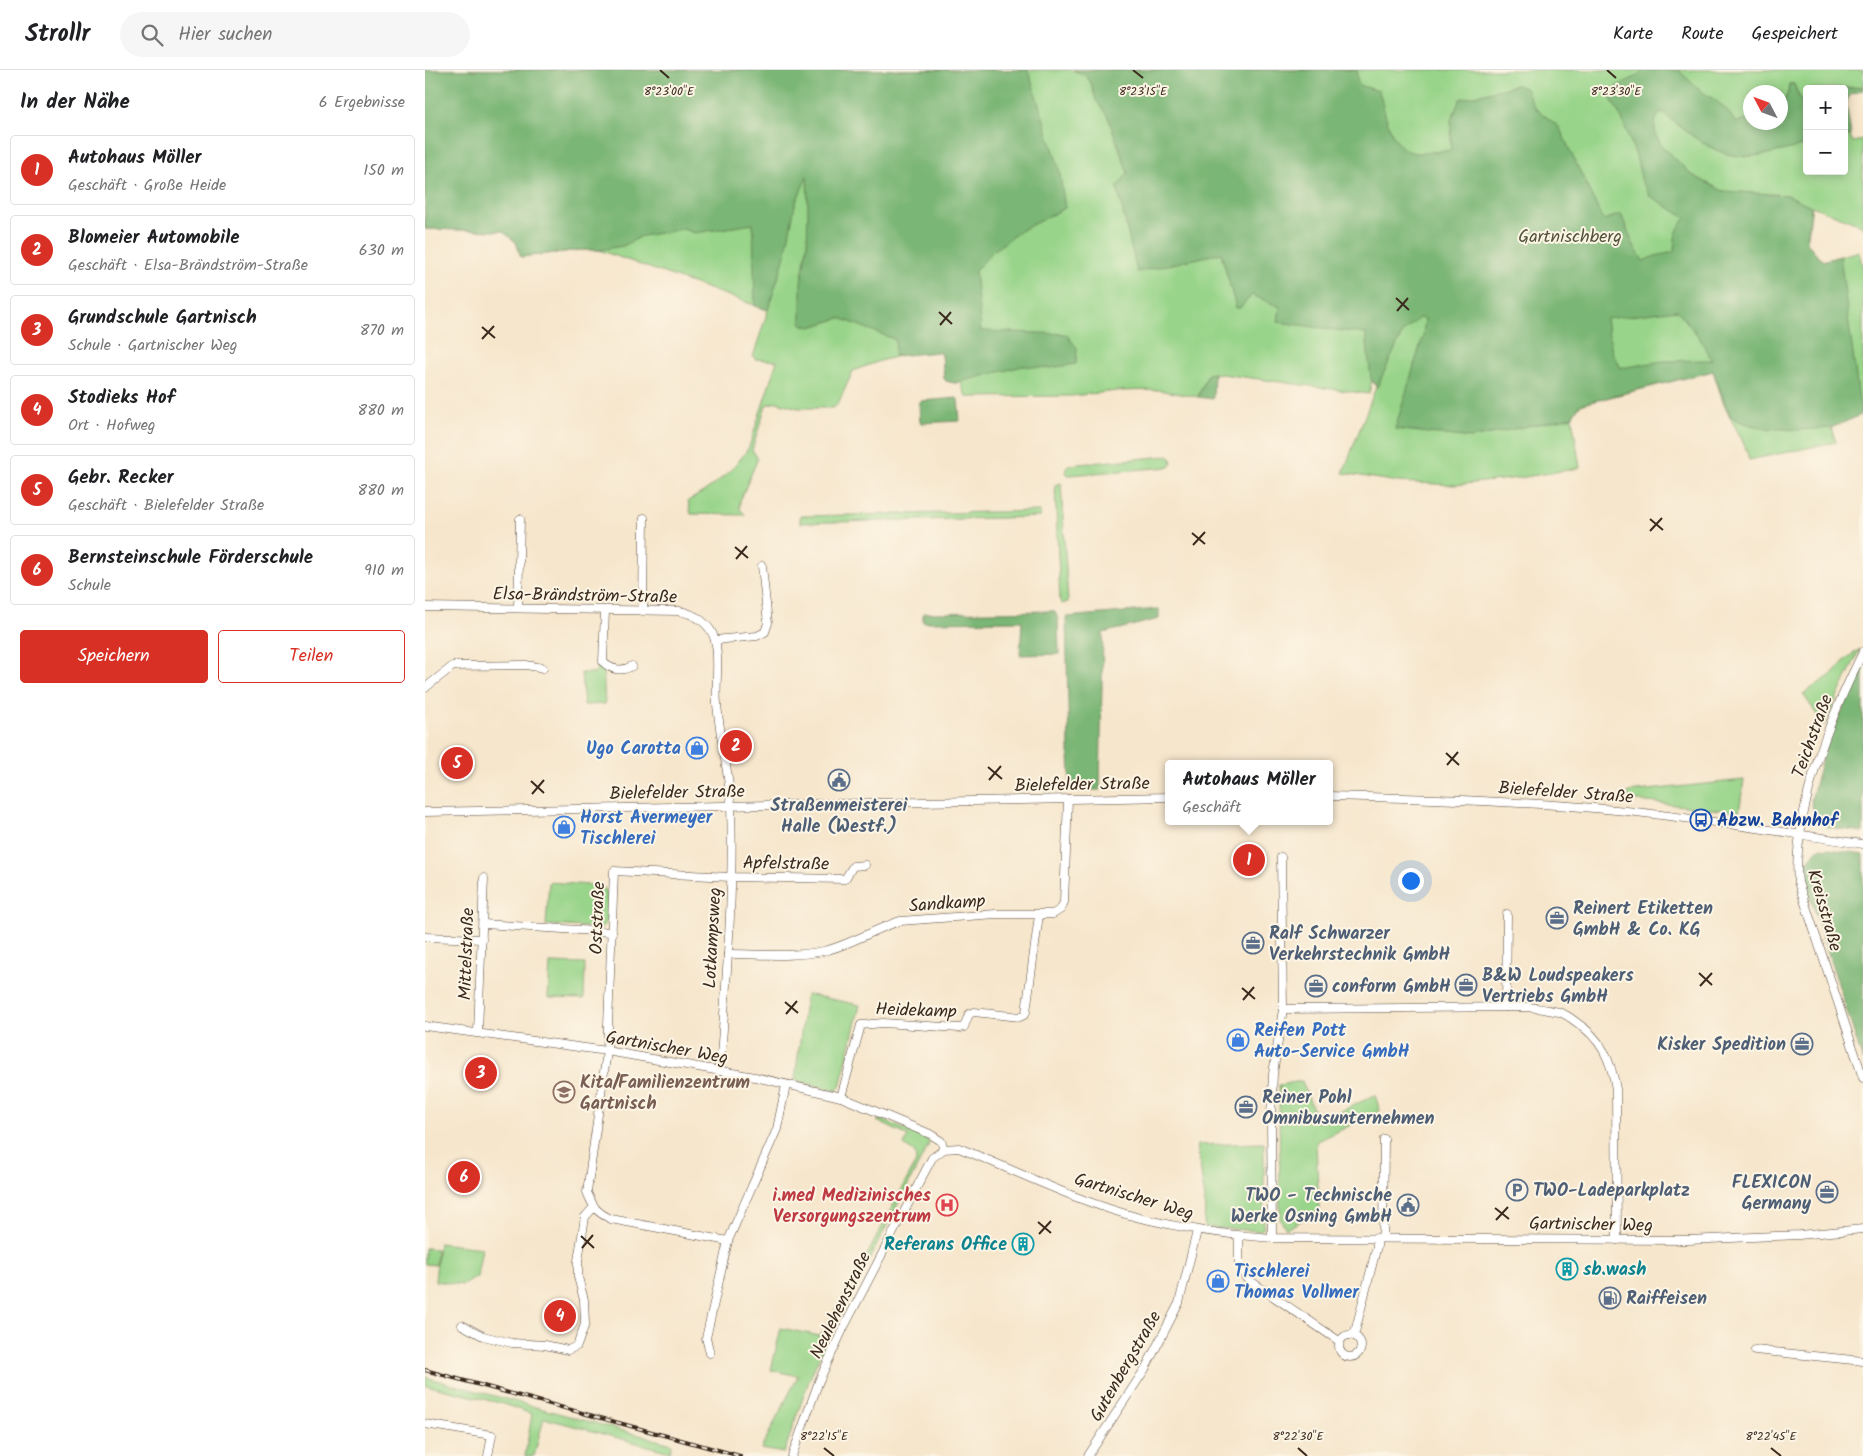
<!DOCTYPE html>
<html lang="de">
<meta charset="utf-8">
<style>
body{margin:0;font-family:Kalam,sans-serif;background:#f6f6f6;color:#202124}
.controls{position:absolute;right:15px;top:15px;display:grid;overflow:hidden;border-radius:5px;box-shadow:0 2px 12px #0003}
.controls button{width:45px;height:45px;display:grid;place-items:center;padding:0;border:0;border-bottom:1px solid #e0e0e0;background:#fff;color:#202124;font:25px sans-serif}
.compass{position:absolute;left:1318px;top:15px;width:45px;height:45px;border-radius:50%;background:#fff;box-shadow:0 2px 12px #0003;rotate:311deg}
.you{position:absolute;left:985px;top:810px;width:18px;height:18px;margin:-12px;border:4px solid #fff;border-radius:50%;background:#1a73e8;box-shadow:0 0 0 8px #1a73e833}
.badge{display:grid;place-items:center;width:32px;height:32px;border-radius:50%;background:#d93025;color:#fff;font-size:16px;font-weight:700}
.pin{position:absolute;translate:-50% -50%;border:2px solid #fff;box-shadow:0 1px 5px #0006}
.popup{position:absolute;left:740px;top:690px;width:168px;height:65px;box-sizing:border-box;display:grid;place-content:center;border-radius:5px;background:#fff;filter:drop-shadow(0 1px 4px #0005);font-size:16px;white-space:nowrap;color:#757577}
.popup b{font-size:19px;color:#202124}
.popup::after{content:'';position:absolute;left:50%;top:100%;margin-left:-10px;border:10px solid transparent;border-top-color:#fff}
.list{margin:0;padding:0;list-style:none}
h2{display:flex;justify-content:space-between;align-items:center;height:65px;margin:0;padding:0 20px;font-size:21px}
h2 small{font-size:16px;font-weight:400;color:#757577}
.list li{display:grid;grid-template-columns:32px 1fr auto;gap:15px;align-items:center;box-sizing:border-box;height:70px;margin:0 10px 10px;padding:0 10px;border:1px solid #e0e0e0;border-radius:5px}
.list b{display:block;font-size:19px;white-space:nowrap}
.list p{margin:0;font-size:16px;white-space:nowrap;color:#757577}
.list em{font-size:16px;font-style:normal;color:#757577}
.actions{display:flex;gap:10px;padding:15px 20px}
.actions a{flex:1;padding:11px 0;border:1px solid #d93025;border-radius:5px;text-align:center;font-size:18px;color:#d93025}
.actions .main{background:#d93025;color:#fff}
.icon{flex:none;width:28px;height:28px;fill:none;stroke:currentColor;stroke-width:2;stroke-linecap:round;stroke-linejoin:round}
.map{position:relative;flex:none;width:1438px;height:1386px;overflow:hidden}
header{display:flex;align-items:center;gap:30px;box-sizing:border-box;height:70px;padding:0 25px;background:#fff;border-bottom:1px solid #e0e0e0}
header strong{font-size:24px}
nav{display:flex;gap:28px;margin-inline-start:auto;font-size:18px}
.search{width:350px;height:45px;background:#f6f6f6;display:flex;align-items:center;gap:12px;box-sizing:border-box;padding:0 18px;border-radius:28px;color:#757577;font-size:19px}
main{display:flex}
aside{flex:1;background:#fff}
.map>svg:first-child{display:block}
</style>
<header>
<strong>Strollr</strong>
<div class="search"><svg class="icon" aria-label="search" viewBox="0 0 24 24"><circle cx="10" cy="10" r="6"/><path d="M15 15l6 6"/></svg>Hier suchen</div>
<nav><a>Karte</a><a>Route</a><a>Gespeichert</a></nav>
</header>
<main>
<aside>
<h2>In der Nähe<small>6 Ergebnisse</small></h2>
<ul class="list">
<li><span class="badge">1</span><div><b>Autohaus Möller</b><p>Geschäft · Große Heide</p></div><em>150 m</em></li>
<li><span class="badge">2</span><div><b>Blomeier Automobile</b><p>Geschäft · Elsa-Brändström-Straße</p></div><em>630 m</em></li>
<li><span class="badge">3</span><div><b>Grundschule Gartnisch</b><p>Schule · Gartnischer Weg</p></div><em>870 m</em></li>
<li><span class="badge">4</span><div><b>Stodieks Hof</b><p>Ort · Hofweg</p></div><em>880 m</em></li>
<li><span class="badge">5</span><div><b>Gebr. Recker</b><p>Geschäft · Bielefelder Straße</p></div><em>880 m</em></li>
<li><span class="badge">6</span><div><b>Bernsteinschule Förderschule</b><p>Schule</p></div><em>910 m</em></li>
</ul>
<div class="actions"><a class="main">Speichern</a><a>Teilen</a></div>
</aside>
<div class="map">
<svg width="1438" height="1386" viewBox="0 0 1438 1386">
<rect width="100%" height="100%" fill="#fcf5e5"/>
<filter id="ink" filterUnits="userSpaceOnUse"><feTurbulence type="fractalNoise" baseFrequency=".02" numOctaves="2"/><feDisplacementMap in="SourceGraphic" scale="10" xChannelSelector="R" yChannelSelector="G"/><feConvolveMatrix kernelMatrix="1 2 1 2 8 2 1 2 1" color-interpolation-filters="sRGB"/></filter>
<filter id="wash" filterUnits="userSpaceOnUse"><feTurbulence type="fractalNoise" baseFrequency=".0096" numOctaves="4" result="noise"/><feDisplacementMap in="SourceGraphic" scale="20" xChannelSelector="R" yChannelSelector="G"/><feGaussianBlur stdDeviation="1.12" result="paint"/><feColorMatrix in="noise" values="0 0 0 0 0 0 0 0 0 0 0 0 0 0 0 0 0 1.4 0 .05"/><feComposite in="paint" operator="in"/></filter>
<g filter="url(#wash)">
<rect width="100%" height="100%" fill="#f6e6cc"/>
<g fill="#98d489" stroke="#6a7f54">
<path d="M0 0H1438V17L1382 19V38L1373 25 1369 14H1364L1363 23 1356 37V22H1326V52H1356L1382 43V101H1419V52L1428 72 1438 70V160V156L1387 136 1382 173 1398 191 1434 181 1438 200V343L1406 358 1411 372 1324 390C1320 370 1307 354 1299 335 1295 324 1292 312 1288 301L1161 333 1154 336 1147 347 1155 398 1094 408 1030 415 973 412 918 403 951 317 947 310 944 324 789 303 783 304 773 327 733 320 692 321 646 326 541 327 536 312 530 313 521 311 519 308 517 284C511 281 504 283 498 283 470 285 454 291 428 301L413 334 408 338H373L352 332 341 335 327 380 333 388 315 431V439L320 445 266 444 263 431C288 417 309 401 324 377L352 291 330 289 328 287 343 240 174 180H155L96 187 91 172 77 161 0 159Z"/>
<polygon points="743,386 746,388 747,394 745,397 644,405 641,403 641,397 643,395"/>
<polygon points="636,413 643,532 637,534 635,532 630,415"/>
<polygon points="615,441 615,447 375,453 375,446"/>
<polygon points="1435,579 1399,655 1378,624 1409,603 1421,589"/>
<polygon points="175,595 178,598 180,634 159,635 156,603 169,603"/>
<polygon points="1319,710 1314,742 1204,730 1203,722"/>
<path d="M124 812 176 816C188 822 183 840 183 851L176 858 121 855Z"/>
<polygon points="125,893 160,894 159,929 123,928"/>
<polygon points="381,924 435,935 415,1017 411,1021 370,1010"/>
<polygon points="877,1011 893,1052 950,1025 955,1041 891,1072 894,1141 861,1159 855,1149 854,1015"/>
<polygon points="456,1049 502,1069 504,1073 503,1076 394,1287 382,1316 359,1383 336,1379 373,1306 346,1300 356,1258 395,1266 439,1191 491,1092 490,1083 479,1075 483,1066 452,1051"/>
<polygon points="839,1073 839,1158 835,1161 779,1157 780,1130 772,1075"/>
<polygon points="14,1173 57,1178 52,1207 38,1215 10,1211"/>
<polygon points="0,1178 12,1179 11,1195 0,1194"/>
<polygon points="0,1307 247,1374 245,1382 119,1348 109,1386 100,1386 107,1344 75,1333 0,1315"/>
</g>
<g fill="#7ab675" stroke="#5a704a" fill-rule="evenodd">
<polygon points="0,0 603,0 634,98 640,138 595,161 568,181 550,201 556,261 641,264 652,278 651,294 625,298 598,296 530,313 521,311 519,308 517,284 514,282 469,286 471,270 415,248 386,257 376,254 376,213 382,176 383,140 382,106 370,135 360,186 343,240 330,236 328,154 270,163 258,159 217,166 198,176 174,180 155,180 96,187 91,172 77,161 0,159"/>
<path d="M648 0H932V8L934 15 954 21C960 41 965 81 991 83 1002 83 1015 81 1026 80V50L1035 29 1092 15 1101 19 1110 38 1134 57 1178 150 1196 144 1208 174 1218 191 1230 186 1249 182C1250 165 1250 161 1261 148L1225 126 1217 112 1211 86 1197 49 1185 27C1188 11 1211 12 1218 0H1253C1259 5 1265 11 1271 17 1287 30 1299 32 1310 52L1325 50 1326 52H1356V37L1363 23 1364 14H1369L1373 25 1382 38V75C1358 80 1327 91 1302 84 1277 77 1256 56 1235 41L1230 52V64L1237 76 1267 105 1298 121 1363 125 1386 136 1382 173 1398 191 1415 186 1436 345 1406 358 1375 360 1337 358 1316 352 1305 346 1288 301 1161 333 1154 336 1147 347 1046 368 970 359 998 266 1000 249 994 248 978 262 952 317 946 309 941 264 853 252 855 237 827 225 815 238H811L796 183 712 202 692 117 703 103 683 47 671 30 666 13 661 6ZM1252 240 1274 267 1287 290 1238 291 1196 298 1187 282 1181 249Z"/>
<polygon points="1438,17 1438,20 1426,24 1421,32 1426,65 1419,66 1419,19 1414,19"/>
<polygon points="789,303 788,329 773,327 783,304"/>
<polygon points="532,328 533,330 535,350 534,351 496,353 495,352 494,333 496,331"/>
<polygon points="734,539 734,549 678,563 675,720 645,720 641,547"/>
<polygon points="629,541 633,548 634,584 595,585 597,551 498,552 498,543"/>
<polygon points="1438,594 1438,762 1402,757 1390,749 1386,730 1399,681"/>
<polygon points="1397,778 1438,784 1438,991 1381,814 1378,797 1391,781"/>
</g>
</g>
<g filter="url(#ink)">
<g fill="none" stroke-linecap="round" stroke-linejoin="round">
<g stroke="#574638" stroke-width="9">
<g id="minor">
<path d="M0 537 254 541C270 544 285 553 290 570 295 589 290 615 292 634 295 668 304 702 306 736 309 824 301 913 295 1001"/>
<polyline points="93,538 95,449"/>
<path d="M180 541 178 592C186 600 197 602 207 596"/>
<polyline points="218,541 219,448"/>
<polyline points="290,570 332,566 340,562 343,553 337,496"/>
<path d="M1438 582C1410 638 1386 696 1376 758 1373 776 1371 794 1373 812L1438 1008"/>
<polyline points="0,618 28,596 101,595 118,598"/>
<path d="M904 726C1000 728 1095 731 1191 740 1274 748 1356 762 1438 774"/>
<polyline points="0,742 744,727"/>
<polyline points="58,854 187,862"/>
<polyline points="0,867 57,869"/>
<path d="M303 884C335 884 371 888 403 880 428 873 450 859 475 851L571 844H628L636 839 639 832 643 729"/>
<polyline points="1081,937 1082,844"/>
<path d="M858 939 1103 937C1113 938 1124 940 1134 942 1140 944 1146 948 1151 952 1176 968 1186 990 1191 1019L1192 1170"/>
<polyline points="0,956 182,981 330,1007 416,1027 505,1064 516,1071 519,1079"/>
<polyline points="53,962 59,808"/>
<polyline points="416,1027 436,955 458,953 534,958 539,957 544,944 549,942 595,947 599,945 601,942 614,845"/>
<polyline points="814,1166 814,1193 821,1208 914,1271"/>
<polyline points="847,1168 846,1046 848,1004 858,939 856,787"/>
<polyline points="958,1168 959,1069"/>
<path d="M303 1171 186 1149C171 1142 168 1137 162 1122L182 981 189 801 305 807 420 809 428 796 440 795"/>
<polyline points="37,1255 58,1266 87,1273 120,1275 143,1280 152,1276 160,1254 159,1230 153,1207 153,1191 160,1147 169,1137"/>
<circle cx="925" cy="1276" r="11"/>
<polyline points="929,1266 952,1176 952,1168"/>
<polyline points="1330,1280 1438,1291"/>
<polyline points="285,1283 281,1268 303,1171 352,1059 361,1015"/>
<polyline points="0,1354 67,1365 63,1386"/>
<path d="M367 1386 394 1311 418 1259 507 1088 519 1079 534 1078C594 1102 653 1132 715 1148 759 1159 802 1165 847 1168L1263 1170 1374 1165 1438 1159"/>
<polyline points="663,1386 720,1299 754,1233 772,1161"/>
</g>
</g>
<use href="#minor" stroke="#fff" stroke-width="8"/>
<g stroke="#3b2a1e" stroke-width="4">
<polyline id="rail" points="0,1300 315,1386"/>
</g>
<use href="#rail" stroke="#fcf5e5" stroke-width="2" stroke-dasharray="5.5" stroke-linecap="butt"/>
</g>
</g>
<path fill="none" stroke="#3b2a1e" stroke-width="2" d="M235 0 244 8M708 0 718 8M1182 0 1191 8M971 228 984 240M972 241 983 228M514 242 527 254M515 255 526 242M57 257 70 268M57 269 69 256M1225 449 1238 460M1225 461 1237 448M767 463 780 474M768 475 780 462M310 477 323 488M311 489 322 476M1021 683 1034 695M1022 695 1033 682M563 697 577 709M564 710 576 696M106 711 119 723M107 724 119 710M1274 903 1287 915M1275 916 1287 903M817 918 830 929M818 930 829 917M360 932 373 943M361 944 372 931M1070 1138 1084 1149M1071 1150 1083 1137M613 1152 626 1163M614 1164 626 1151M156 1166 169 1178M157 1178 168 1165M399 1378 409 1386M873 1378 882 1386M1346 1378 1356 1386"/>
<defs>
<g id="shop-ring" transform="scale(1.125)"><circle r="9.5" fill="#fcf5e5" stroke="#3f7fe0" stroke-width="1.5"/><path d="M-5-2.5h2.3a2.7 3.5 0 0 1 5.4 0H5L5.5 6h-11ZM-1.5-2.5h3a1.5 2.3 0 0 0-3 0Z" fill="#3f7fe0"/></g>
<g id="civic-ring" transform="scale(1.125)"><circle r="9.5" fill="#fcf5e5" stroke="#5c6f8a" stroke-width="1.5"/><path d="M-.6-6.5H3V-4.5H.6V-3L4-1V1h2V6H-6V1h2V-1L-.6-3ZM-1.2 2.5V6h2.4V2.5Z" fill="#5c6f8a"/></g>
<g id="bus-ring" transform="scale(1.125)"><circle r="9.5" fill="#fcf5e5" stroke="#1a4fb4" stroke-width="1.5"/><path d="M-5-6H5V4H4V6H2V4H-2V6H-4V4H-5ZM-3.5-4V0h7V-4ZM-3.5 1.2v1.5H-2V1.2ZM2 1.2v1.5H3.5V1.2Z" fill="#1a4fb4"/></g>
<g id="office-ring" transform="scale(1.125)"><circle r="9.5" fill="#fcf5e5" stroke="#5c6f8a" stroke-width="1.5"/><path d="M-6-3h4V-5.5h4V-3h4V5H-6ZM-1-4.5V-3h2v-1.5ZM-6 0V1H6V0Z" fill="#5c6f8a"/></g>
<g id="school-ring" transform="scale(1.125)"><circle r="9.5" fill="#fcf5e5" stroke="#8d6e63" stroke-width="1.5"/><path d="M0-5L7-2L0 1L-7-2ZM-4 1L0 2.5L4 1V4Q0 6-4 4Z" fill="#8d6e63"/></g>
<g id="parking-ring" transform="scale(1.125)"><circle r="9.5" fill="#fcf5e5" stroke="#5c6f8a" stroke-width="1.5"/><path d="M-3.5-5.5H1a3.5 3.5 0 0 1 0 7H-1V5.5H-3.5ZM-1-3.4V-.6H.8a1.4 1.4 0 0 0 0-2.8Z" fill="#5c6f8a"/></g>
<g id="hospital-ring" transform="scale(1.125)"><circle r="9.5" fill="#fcf5e5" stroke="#e0444e" stroke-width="1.5"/><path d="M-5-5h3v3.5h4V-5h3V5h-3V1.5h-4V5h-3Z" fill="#e0444e"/></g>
<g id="building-ring" transform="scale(1.125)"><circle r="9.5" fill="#fcf5e5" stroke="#0f9aa8" stroke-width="1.5"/><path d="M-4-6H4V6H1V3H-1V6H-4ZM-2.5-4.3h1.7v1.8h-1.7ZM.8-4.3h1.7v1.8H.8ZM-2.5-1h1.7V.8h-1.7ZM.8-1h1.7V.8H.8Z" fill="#0f9aa8"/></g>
<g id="fuel-ring" transform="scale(1.125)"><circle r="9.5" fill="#fcf5e5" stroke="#5c6f8a" stroke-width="1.5"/><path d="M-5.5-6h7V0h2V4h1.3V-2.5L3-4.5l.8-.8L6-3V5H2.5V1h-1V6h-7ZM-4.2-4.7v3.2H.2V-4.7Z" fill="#5c6f8a"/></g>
</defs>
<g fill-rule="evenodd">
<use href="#shop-ring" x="272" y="678"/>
<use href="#civic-ring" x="414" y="710"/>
<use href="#bus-ring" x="1276" y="750"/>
<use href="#shop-ring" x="139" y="757"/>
<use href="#office-ring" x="1132" y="848"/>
<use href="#office-ring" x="828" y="873"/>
<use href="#office-ring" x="1041" y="915"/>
<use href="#office-ring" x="891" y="916"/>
<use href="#shop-ring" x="813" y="970"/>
<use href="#office-ring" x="1377" y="974"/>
<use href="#school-ring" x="139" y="1022"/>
<use href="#office-ring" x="821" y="1037"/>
<use href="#parking-ring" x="1092" y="1120"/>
<use href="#office-ring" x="1402" y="1122"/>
<use href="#hospital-ring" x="522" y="1135"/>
<use href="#civic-ring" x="983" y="1135"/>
<use href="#building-ring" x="598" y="1174"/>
<use href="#building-ring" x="1142" y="1199"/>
<use href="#shop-ring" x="793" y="1211"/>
<use href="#fuel-ring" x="1185" y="1228"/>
</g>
<g text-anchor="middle" stroke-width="4" stroke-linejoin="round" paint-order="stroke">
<g font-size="18" fill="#525439" stroke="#fcf5e5">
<text x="1145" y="172">Gartnischberg</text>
</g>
<g font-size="18" fill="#3b2a1e" stroke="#fcf5e5">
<text transform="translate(160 525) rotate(1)" y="6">Elsa-Brändström-Straße</text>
<text transform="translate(1387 666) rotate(-70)" y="6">Teichstraße</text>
<text transform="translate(657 714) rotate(-1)" y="6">Bielefelder Straße</text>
<text transform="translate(252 722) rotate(-1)" y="6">Bielefelder Straße</text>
<text transform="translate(1141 722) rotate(4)" y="6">Bielefelder Straße</text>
<text transform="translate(361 793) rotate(1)" y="6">Apfelstraße</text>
<text transform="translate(522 833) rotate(-4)" y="6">Sandkamp</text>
<text transform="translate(1400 840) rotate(74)" y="6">Kreisstraße</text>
<text transform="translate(172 848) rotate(-88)" y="6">Oststraße</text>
<text transform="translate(287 868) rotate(-87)" y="6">Lotkampsweg</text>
<text transform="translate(41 884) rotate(-88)" y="6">Mittelstraße</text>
<text transform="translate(491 940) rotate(2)" y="6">Heidekamp</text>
<text transform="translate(242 977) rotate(10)" y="6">Gartnischer Weg</text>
<text transform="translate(709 1126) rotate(17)" y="6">Gartnischer Weg</text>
<text transform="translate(1166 1154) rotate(1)" y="6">Gartnischer Weg</text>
<text transform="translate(415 1235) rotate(-64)" y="6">Neulehenstraße</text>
<text transform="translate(700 1296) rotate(-60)" y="6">Gutenbergstraße</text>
</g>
<g font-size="18" font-weight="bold" fill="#366cbe" stroke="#fcf5e5" text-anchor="start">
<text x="256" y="684" text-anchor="end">Ugo Carotta</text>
<text x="155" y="753">Horst Avermeyer<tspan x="155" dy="21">Tischlerei</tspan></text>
<text x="829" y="966">Reifen Pott<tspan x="829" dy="21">Auto-Service GmbH</tspan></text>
<text x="809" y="1207">Tischlerei<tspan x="809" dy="21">Thomas Vollmer</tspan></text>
</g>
<g font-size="18" font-weight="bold" fill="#4e5e75" stroke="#fcf5e5" text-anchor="start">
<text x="414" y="741" text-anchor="middle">Straßenmeisterei<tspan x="414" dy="21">Halle (Westf.)</tspan></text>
<text x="1148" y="844">Reinert Etiketten<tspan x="1148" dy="21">GmbH &amp; Co. KG</tspan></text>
<text x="844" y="869">Ralf Schwarzer<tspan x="844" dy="21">Verkehrstechnik GmbH</tspan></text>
<text x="1057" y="911">B&amp;W Loudspeakers<tspan x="1057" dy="21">Vertriebs GmbH</tspan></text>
<text x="907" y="922">conform GmbH</text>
<text x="1361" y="980" text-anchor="end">Kisker Spedition</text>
<text x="837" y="1033">Reiner Pohl<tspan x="837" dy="21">Omnibusunternehmen</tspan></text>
<text x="1386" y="1118" text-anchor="end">FLEXICON<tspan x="1386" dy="21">Germany</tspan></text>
<text x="1108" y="1126">TWO-Ladeparkplatz</text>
<text x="967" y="1131" text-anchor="end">TWO - Technische<tspan x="967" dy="21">Werke Osning GmbH</tspan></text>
<text x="1201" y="1234">Raiffeisen</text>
</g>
<g font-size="18" font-weight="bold" fill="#164399" stroke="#fcf5e5" text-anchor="start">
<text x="1292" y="756">Abzw. Bahnhof</text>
</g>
<g font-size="18" font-weight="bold" fill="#785e54" stroke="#fcf5e5" text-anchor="start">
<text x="155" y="1018">Kita/Familienzentrum<tspan x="155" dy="21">Gartnisch</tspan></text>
</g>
<g font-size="18" font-weight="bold" fill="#be3a42" stroke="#fcf5e5" text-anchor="end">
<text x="506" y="1131">i.med Medizinisches<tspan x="506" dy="21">Versorgungszentrum</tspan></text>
</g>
<g font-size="18" font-weight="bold" fill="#0d838f" stroke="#fcf5e5" text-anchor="end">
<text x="582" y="1180">Referans Office</text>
<text x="1158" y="1205" text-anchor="start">sb.wash</text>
</g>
</g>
<g font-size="12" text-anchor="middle" fill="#3b2a1e" stroke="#fcf5e5" stroke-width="4" stroke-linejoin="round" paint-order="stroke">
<text x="244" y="25">8°23'00"E</text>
<text x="718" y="25">8°23'15"E</text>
<text x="1191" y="25">8°23'30"E</text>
<text x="399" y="1370">8°22'15"E</text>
<text x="873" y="1370">8°22'30"E</text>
<text x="1346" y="1370">8°22'45"E</text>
</g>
</svg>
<div class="controls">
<button>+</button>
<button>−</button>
</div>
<svg class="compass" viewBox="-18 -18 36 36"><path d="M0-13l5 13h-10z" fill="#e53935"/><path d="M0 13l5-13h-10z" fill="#757577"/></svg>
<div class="you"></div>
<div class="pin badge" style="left:824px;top:790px">1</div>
<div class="popup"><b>Autohaus Möller</b>Geschäft</div>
<div class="pin badge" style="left:311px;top:676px">2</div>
<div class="pin badge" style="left:56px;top:1003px">3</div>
<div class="pin badge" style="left:135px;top:1246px">4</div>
<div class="pin badge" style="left:32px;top:693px">5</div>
<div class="pin badge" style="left:39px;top:1107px">6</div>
</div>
</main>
